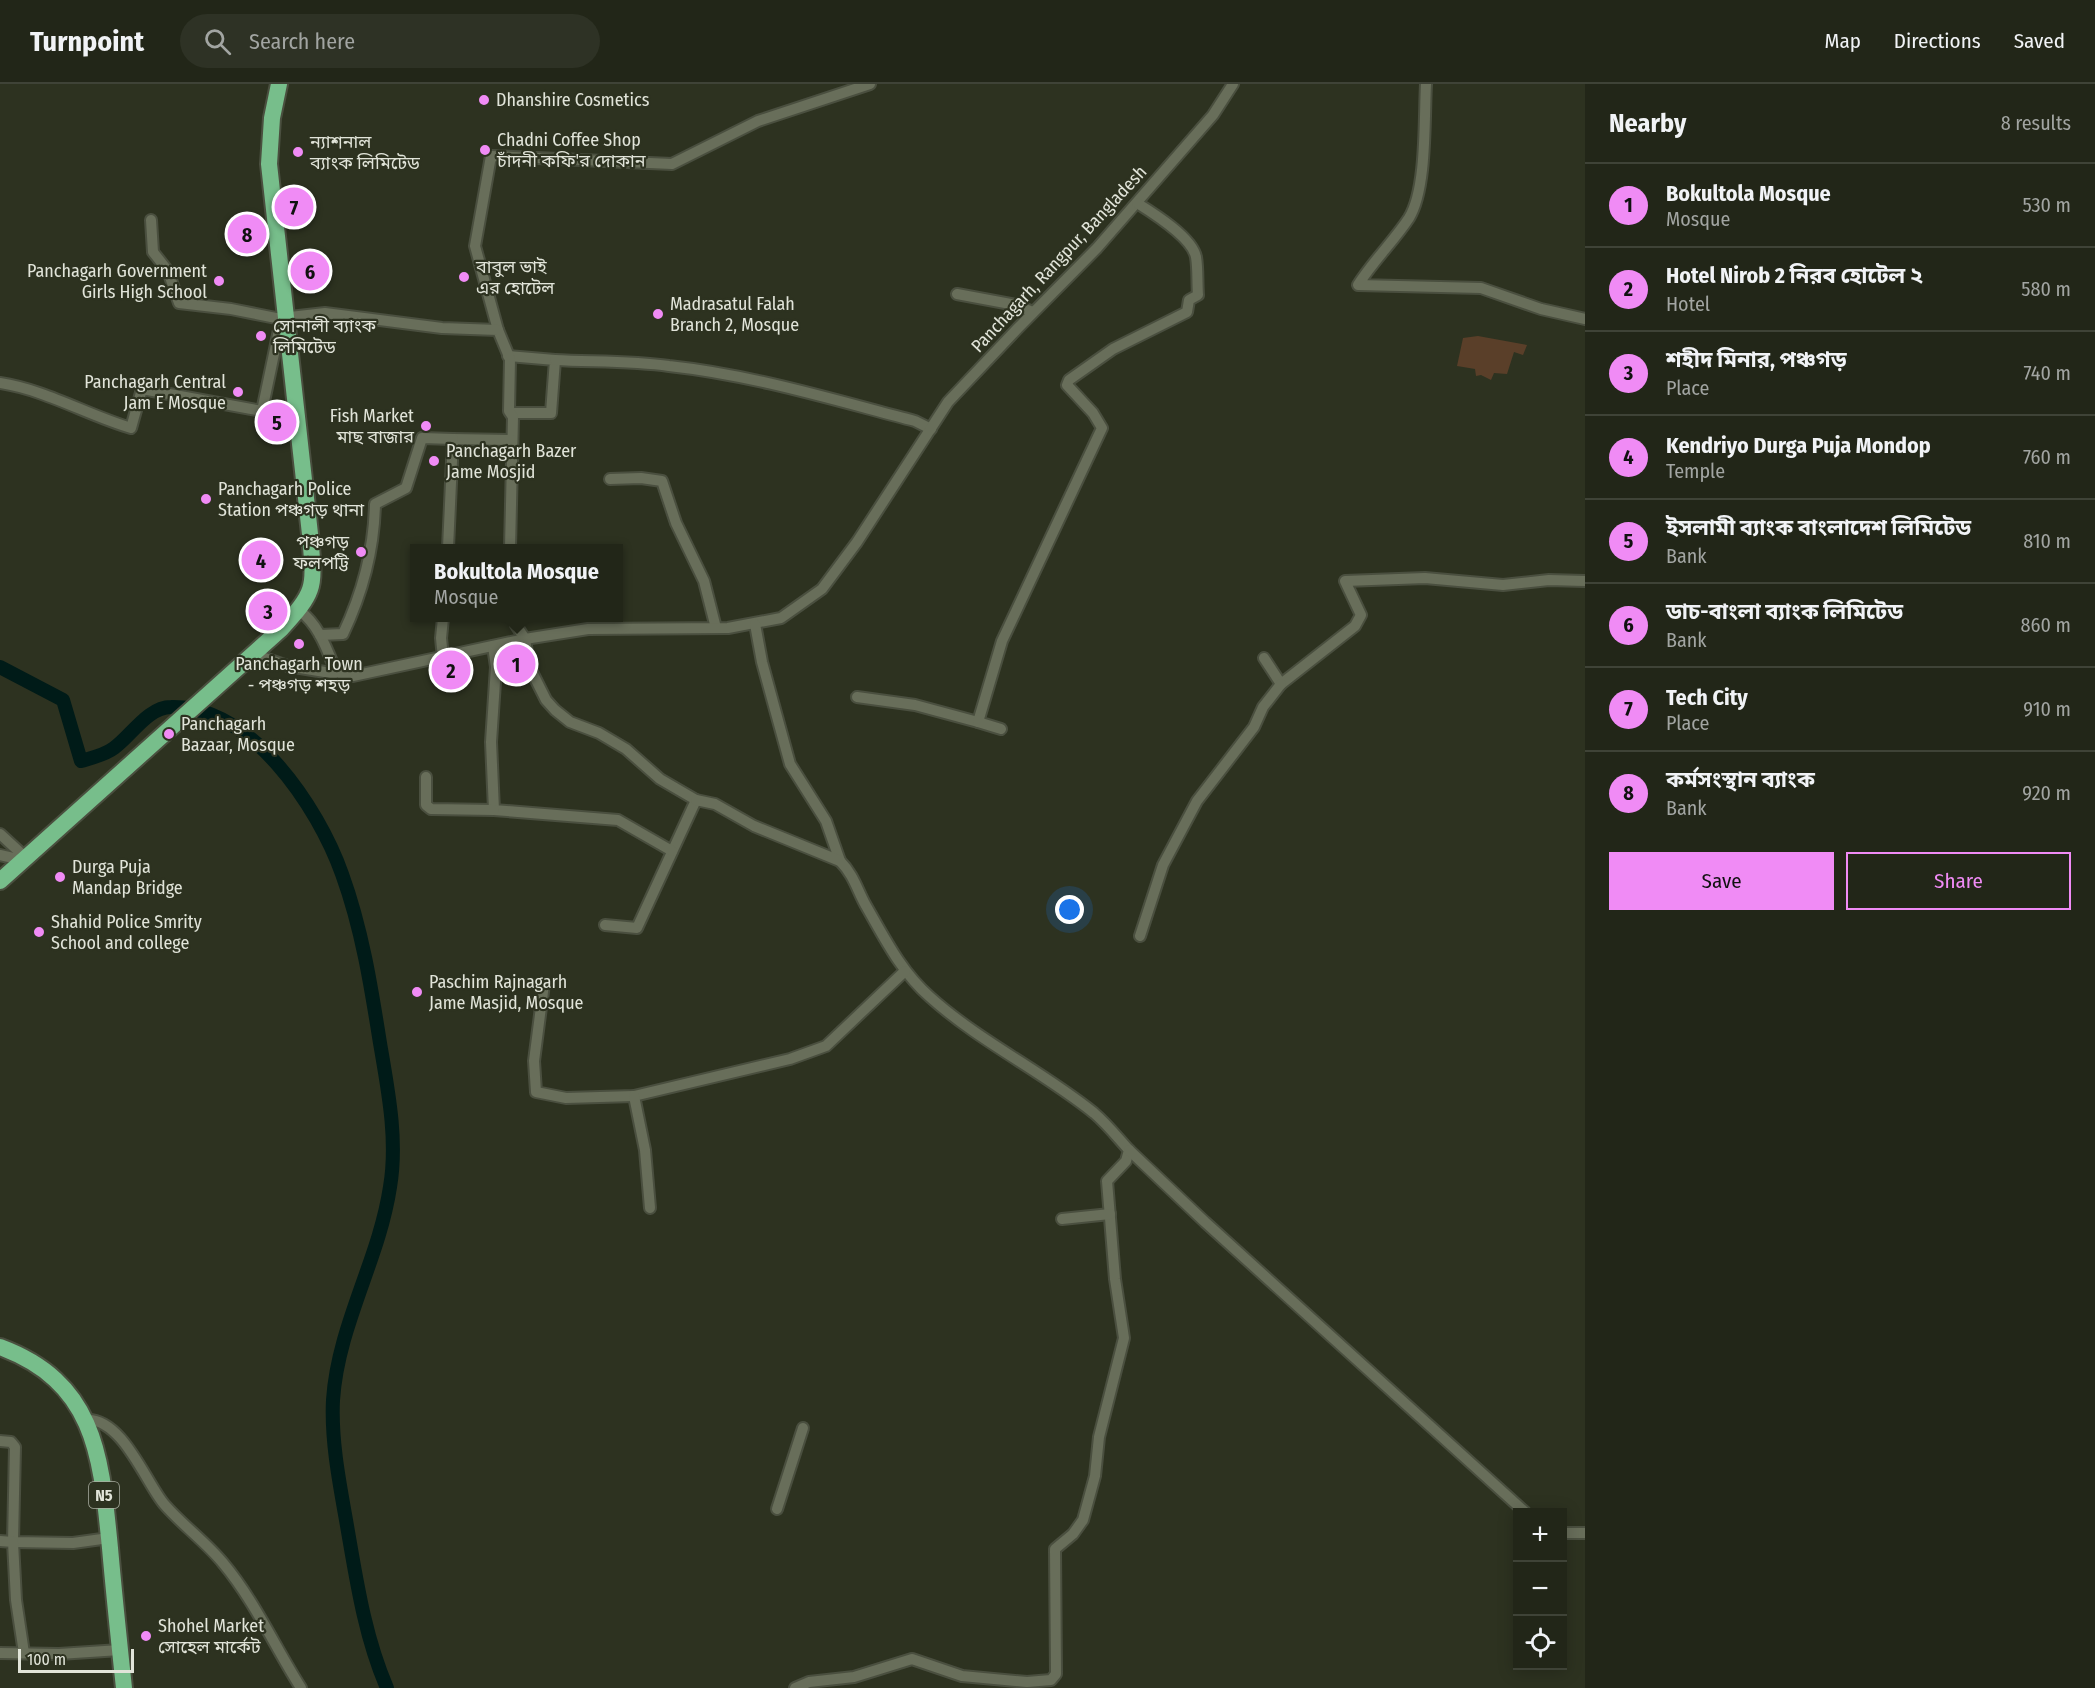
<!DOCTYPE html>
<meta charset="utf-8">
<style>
body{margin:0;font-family:"Fira Sans Condensed","Noto Sans Bengali",sans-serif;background:#2e3225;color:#f1f3f6}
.controls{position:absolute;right:18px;bottom:18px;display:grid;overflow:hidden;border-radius:0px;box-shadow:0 3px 15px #0003}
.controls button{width:54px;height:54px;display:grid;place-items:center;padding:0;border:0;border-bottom:2px solid #3f4337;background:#222618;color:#f1f3f6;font:30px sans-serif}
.scale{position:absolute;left:18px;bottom:15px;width:116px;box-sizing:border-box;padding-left:6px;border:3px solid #e1e4d9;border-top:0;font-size:16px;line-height:21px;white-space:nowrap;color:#e1e4d9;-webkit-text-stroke:4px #2d3220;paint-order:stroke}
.you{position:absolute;left:1070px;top:826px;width:21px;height:21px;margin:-15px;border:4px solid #fff;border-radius:50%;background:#1a73e8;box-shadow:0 0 0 9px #1a73e833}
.badge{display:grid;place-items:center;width:39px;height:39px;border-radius:50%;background:#f08bf5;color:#111;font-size:20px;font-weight:700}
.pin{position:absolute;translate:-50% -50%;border:3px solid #fff;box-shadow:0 2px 6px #0006}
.popup{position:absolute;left:410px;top:460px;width:213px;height:78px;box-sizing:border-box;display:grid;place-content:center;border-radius:0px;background:#222618;filter:drop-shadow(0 2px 4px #0005);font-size:20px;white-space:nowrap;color:#a2a5a2}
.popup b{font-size:22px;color:#f1f3f6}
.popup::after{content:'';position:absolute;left:50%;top:100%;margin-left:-12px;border:12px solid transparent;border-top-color:#222618}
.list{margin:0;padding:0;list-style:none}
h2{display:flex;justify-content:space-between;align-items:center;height:78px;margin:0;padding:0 24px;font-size:26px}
h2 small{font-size:20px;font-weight:400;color:#a2a5a2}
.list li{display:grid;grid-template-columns:39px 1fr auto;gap:18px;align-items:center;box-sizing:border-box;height:84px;padding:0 24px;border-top:2px solid #3f4337}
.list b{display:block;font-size:22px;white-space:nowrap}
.list p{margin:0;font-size:20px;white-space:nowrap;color:#a2a5a2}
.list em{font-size:20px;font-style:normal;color:#a2a5a2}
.actions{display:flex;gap:12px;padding:18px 24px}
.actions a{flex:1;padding:14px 0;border:2px solid #f08bf5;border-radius:0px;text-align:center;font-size:21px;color:#f08bf5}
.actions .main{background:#f08bf5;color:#111}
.icon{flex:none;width:33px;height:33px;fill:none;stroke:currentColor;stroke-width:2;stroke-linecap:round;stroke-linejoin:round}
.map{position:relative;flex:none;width:1585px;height:1604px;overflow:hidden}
header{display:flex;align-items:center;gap:36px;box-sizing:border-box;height:84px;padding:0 30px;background:#222618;border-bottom:2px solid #3f4337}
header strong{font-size:28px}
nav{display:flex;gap:33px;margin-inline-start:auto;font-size:21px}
.search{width:420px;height:54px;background:#2e3225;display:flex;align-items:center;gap:15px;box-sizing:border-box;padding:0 21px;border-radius:33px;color:#a2a5a2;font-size:22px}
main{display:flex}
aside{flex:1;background:#222618}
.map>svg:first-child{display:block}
</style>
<header>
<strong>Turnpoint</strong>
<div class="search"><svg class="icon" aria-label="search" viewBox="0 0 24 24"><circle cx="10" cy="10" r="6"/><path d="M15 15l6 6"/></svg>Search here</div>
<nav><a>Map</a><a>Directions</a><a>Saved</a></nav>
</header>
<main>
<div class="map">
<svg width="1585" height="1604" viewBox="0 0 1585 1604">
<rect width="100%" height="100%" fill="#2d3220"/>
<polygon fill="#5a3f29" points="1478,252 1527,261 1523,271 1514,268 1507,290 1494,289 1491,296 1481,291 1476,292 1475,285 1457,282 1463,254"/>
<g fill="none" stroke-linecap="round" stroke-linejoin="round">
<path stroke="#001b18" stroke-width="14" d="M0 583 63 616 81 677C91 674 105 671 114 664 131 652 148 623 171 623 251 621 318 723 342 790 362 845 371 902 380 959 388 1006 398 1056 390 1103 379 1176 338 1241 333 1316 331 1355 339 1397 346 1436 356 1493 364 1551 387 1604"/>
<g stroke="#4a4f3f" stroke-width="14">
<g id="minor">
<path d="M1426 0C1424 35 1427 105 1409 134 1394 157 1373 177 1358 201L1481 204 1541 225 1585 235"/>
<polyline points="151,136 153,168 168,187 179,219 231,225 286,236"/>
<polyline points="957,210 1016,221 1033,228"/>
<polyline points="498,246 475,162 491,72 672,80 758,37 870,0"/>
<polyline points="508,272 555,276 551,329 511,329"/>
<path d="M555 276C593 278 632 277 669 282 753 291 834 316 915 337L931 345"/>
<path d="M0 299C46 306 87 331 131 344L142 305 262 327 279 246 290 233 325 229 442 244 498 246 510 275 509 327 513 333 510 464"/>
<polyline points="610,395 641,394 662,397 676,439 704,497 716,544"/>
<polyline points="448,464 453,355 512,356"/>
<path d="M299 526C320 542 327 566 337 590L353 592 525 555 588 545 728 544 781 534 822 505 857 458 948 318 1018 244 1097 164 1213 31 1233 0"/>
<polyline points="515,534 516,541 525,555 529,582 546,616 555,626 570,638 599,649 626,665 660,695 696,716 637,844 605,841"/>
<polyline points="755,540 762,578 790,680 826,737 840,777"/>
<path d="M320 551 343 550C363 508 374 467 375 420L406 404 422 354 453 355"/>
<polyline points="493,562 496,583 491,658 494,726 618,736 672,767"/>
<polyline points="253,570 288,582 337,590"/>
<polyline points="443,574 441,554 443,534"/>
<polyline points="1264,574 1281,600 1355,542 1361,531 1345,497 1425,494 1503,501 1549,496 1585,497"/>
<polyline points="857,613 915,621 978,638"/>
<path d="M1001 645 978 638 1002 557 1102 344 1093 329 1067 301 1069 296 1113 265 1187 228 1189 216 1198 211C1197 198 1198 185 1196 173 1192 153 1153 129 1137 119"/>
<polyline points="426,693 426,721 431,725 494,726"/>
<path d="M696 716 715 720 754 742 840 777C853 790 857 805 865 820 884 853 901 888 930 913 980 958 1042 987 1094 1029 1107 1040 1118 1054 1129 1066L1126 1077 1107 1097 1115 1195 1124 1254 1099 1353 1095 1392 1083 1436 1073 1450 1055 1465 1056 1590 1051 1596 1027 1598 962 1592 912 1575 854 1593 809 1598 795 1604"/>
<polyline points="0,750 25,773"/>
<polyline points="0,771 22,776"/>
<polyline points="1140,852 1163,781 1197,717 1254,643 1263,623 1281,600"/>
<polyline points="544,900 534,977 536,1008 566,1014 634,1012 790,975 826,962 905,887"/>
<polyline points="634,1012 645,1066 650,1124"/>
<polyline points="1129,1066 1205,1138 1525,1428"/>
<polyline points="1062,1135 1110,1130"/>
<path d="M86 1336C122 1333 146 1399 164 1420 182 1441 206 1458 223 1479 254 1516 275 1563 301 1604"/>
<polyline points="0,1357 11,1358 15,1363 13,1458 73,1459 109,1454"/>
<polyline points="777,1425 803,1344"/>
<polyline points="1562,1449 1585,1449"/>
<polyline points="0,1457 13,1458 16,1516 24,1569"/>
<polyline points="0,1569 59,1570 120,1566"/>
</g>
</g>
<g stroke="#4a4f3f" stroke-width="20">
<g id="highway">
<path d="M0 797 281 545C318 505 314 503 310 450L269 80 272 34 279 0"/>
<path d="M0 1263C97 1299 101 1374 110 1464 114 1510 119 1557 124 1604"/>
</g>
</g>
<use href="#minor" stroke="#686e5a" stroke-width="10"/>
<use href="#highway" stroke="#77be8b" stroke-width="16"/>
</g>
<g fill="#f08bf5" stroke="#2d3220" stroke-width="2">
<circle cx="484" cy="16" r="6"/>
<circle cx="485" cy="66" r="6"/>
<circle cx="298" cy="68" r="6"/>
<circle cx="464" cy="193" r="6"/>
<circle cx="219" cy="197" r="6"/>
<circle cx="658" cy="230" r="6"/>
<circle cx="261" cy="252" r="6"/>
<circle cx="238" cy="308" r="6"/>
<circle cx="426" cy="342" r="6"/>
<circle cx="434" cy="377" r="6"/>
<circle cx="206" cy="415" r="6"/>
<circle cx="361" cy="468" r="6"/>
<circle cx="299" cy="560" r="6"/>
<circle cx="169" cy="650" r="6"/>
<circle cx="60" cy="793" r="6"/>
<circle cx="39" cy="848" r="6"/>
<circle cx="417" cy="908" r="6"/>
<circle cx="146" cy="1552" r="6"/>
</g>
<g text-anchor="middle" stroke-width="4.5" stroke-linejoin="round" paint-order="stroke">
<rect fill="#2d3220" stroke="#abafa2" stroke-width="1.5" x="89" y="1398" width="30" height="26" rx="4.5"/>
<g font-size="16" font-weight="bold" fill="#e1e4d9">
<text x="104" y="1417">N5</text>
</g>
<g font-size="18" fill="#e1e4d9" stroke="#2d3220" text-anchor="start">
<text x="496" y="22">Dhanshire Cosmetics</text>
<text x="497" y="62">Chadni Coffee Shop<tspan x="497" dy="21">চাঁদনী কফি'র দোকান</tspan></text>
<text x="310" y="64">ন্যাশনাল<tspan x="310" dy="21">ব্যাংক লিমিটেড</tspan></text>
<text x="476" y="189">বাবুল ভাই<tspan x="476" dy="21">এর হোটেল</tspan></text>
<text x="207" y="193" text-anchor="end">Panchagarh Government<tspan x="207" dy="21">Girls High School</tspan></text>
<text x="670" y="226">Madrasatul Falah<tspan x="670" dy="21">Branch 2, Mosque</tspan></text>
<text x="273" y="248">সোনালী ব্যাংক<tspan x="273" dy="21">লিমিটেড</tspan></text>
<text x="226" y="304" text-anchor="end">Panchagarh Central<tspan x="226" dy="21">Jam E Mosque</tspan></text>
<text x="414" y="338" text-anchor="end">Fish Market<tspan x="414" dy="21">মাছ বাজার</tspan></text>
<text x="446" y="373">Panchagarh Bazer<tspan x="446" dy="21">Jame Mosjid</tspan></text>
<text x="218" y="411">Panchagarh Police<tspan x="218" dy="21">Station পঞ্চগড় থানা</tspan></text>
<text x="349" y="464" text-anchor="end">পঞ্চগড়<tspan x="349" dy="21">ফলপট্টি</tspan></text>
<text x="299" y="586" text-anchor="middle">Panchagarh Town<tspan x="299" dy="21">- পঞ্চগড় শহড়</tspan></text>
<text x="181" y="646">Panchagarh<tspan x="181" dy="21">Bazaar, Mosque</tspan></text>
<text x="72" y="789">Durga Puja<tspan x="72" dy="21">Mandap Bridge</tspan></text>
<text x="51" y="844">Shahid Police Smrity<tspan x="51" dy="21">School and college</tspan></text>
<text x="429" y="904">Paschim Rajnagarh<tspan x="429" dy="21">Jame Masjid, Mosque</tspan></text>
<text x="158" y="1548">Shohel Market<tspan x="158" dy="21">সোহেল মার্কেট</tspan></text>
</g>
<g font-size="18" fill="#e1e4d9" stroke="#2d3220">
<text transform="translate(1059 175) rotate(-47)" y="6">Panchagarh, Rangpur, Bangladesh</text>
</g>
</g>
</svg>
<div class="controls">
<button>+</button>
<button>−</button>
<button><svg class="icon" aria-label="locate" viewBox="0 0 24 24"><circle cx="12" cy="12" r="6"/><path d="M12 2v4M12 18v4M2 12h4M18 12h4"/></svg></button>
</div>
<div class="scale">100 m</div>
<div class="you"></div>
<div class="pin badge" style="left:516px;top:580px">1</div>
<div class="popup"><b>Bokultola Mosque</b>Mosque</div>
<div class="pin badge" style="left:451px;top:586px">2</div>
<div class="pin badge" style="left:268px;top:527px">3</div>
<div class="pin badge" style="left:261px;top:476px">4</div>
<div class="pin badge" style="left:277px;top:338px">5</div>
<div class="pin badge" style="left:310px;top:187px">6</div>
<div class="pin badge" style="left:294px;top:123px">7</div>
<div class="pin badge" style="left:247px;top:150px">8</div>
</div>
<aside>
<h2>Nearby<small>8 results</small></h2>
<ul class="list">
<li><span class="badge">1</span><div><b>Bokultola Mosque</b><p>Mosque</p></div><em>530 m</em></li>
<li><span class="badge">2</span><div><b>Hotel Nirob 2 নিরব হোটেল ২</b><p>Hotel</p></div><em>580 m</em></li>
<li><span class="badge">3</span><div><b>শহীদ মিনার, পঞ্চগড়</b><p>Place</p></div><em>740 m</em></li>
<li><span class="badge">4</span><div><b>Kendriyo Durga Puja Mondop</b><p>Temple</p></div><em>760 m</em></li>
<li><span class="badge">5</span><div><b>ইসলামী ব্যাংক বাংলাদেশ লিমিটেড</b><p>Bank</p></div><em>810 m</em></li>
<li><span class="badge">6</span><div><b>ডাচ-বাংলা ব্যাংক লিমিটেড</b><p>Bank</p></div><em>860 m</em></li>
<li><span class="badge">7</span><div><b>Tech City</b><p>Place</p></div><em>910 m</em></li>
<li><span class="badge">8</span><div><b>কর্মসংস্থান ব্যাংক</b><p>Bank</p></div><em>920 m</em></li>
</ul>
<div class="actions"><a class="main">Save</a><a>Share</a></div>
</aside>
</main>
